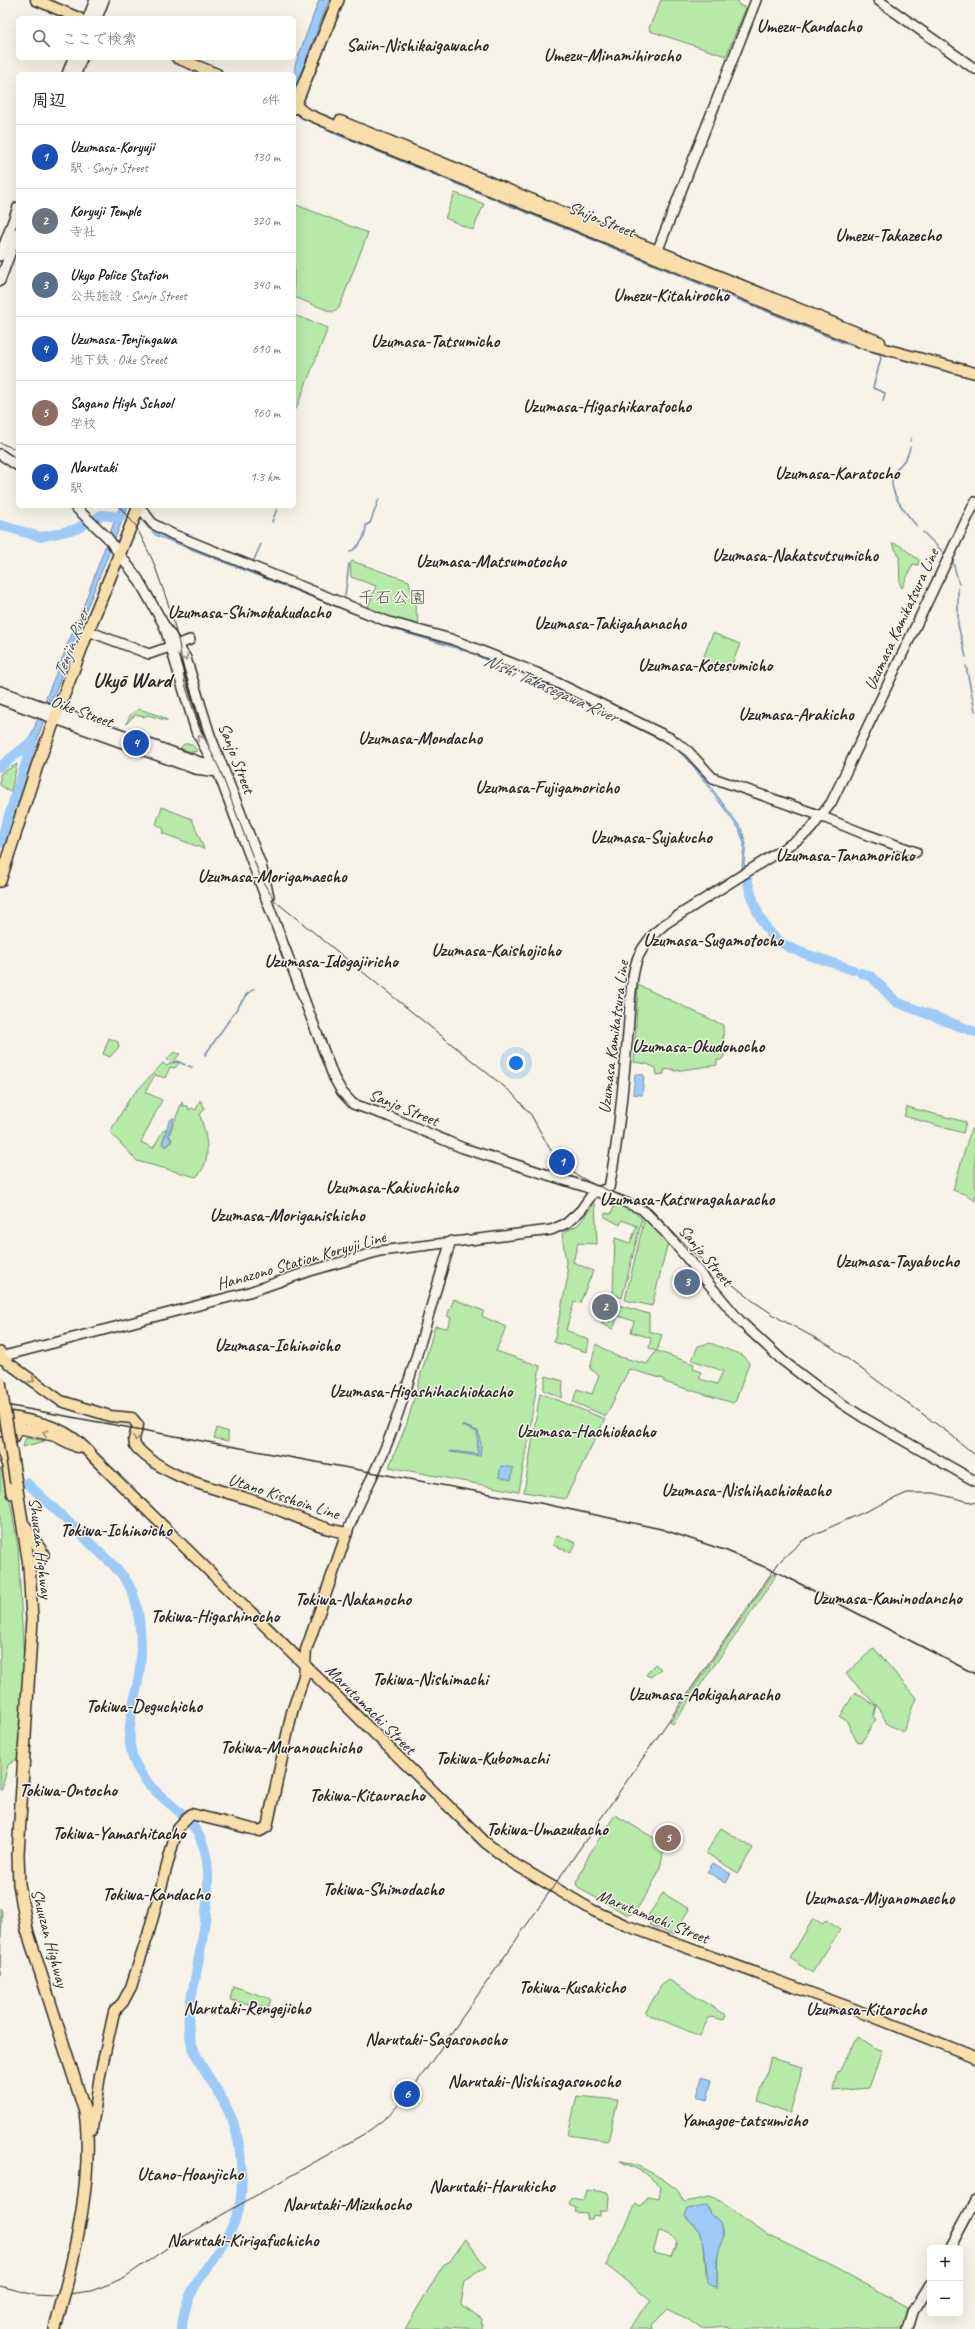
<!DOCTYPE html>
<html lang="ja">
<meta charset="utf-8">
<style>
body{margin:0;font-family:Caveat,"Klee One",sans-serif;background:#f2f2f2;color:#222}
.controls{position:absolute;right:12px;bottom:12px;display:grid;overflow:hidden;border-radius:6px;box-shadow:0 4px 16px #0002}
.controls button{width:36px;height:36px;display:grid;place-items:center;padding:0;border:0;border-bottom:1px solid #e0e0e0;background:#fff;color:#222;font:20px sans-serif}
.you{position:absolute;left:516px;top:1063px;width:14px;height:14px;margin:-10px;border:3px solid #fff;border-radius:50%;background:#1a73e8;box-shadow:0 0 0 6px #1a73e833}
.badge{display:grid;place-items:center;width:26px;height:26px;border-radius:50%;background:#0f766e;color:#fff;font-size:13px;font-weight:700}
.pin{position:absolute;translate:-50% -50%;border:2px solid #fff;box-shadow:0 1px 4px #0006}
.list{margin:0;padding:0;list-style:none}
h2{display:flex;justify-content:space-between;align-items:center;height:52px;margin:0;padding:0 16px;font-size:17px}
h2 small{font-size:13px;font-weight:400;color:#767676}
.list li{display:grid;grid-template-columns:26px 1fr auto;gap:12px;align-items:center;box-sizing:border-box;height:64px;padding:0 16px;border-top:1px solid #e0e0e0}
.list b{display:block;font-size:15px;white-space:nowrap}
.list p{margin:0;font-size:13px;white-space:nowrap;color:#767676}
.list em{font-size:13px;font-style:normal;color:#767676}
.icon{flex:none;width:22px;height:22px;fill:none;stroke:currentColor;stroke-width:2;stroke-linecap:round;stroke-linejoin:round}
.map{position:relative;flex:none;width:975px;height:2329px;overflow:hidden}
.search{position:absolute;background:#fff;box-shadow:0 4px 16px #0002;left:16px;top:16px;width:280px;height:44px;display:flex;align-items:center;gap:10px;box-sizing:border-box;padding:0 14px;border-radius:6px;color:#767676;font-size:15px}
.panel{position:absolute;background:#fff;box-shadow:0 4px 16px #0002;left:16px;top:72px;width:280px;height:436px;border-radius:6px}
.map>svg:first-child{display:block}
</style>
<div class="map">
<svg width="975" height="2329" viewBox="0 0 975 2329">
<rect width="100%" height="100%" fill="#f7f3e8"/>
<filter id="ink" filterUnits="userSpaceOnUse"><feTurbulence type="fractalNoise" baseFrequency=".025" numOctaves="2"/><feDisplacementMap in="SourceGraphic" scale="8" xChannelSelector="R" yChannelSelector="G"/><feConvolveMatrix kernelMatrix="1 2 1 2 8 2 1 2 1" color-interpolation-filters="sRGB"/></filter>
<g filter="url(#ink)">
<g fill="#b7e9a9" stroke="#718a6a" fill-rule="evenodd">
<polygon points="661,0 738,0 739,5 746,8 726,56 650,31 649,28"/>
<polygon points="455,193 484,204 473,230 445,218"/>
<polygon points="294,204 368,233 339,308 332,312 294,297"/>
<polygon points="294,315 328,328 296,409 294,408"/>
<polygon points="892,543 899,545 919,560 918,565 913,564 902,588 900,584 899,556"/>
<polygon points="352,561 409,581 419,623 417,627 367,609 376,586 351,577 350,563"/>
<polygon points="713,633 740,644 729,672 702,661"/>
<polygon points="139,709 163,717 168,721 148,715 144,717 135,715 126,724 131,714"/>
<polygon points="184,744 191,744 198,751 191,752 180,748"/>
<polygon points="17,764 11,792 0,785 0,774"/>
<polygon points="162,807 192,819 204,849 162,833 164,829 156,824"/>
<polygon points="638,985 723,1025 724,1057 721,1060 717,1060 717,1065 674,1071 673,1069 664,1070 664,1074 657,1075 656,1068 647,1064 634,1062"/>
<polygon points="109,1038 118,1042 119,1047 110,1057 103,1054"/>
<path d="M174 1052 180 1054 172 1063 177 1062 179 1063 175 1068 170 1067 165 1078 155 1075 145 1092 162 1100 141 1142 153 1148 163 1131 167 1129 162 1144 165 1147 170 1144 172 1140 169 1135 182 1102 183 1106H188L189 1110 192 1108 196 1110 200 1100 205 1108 200 1115C206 1134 214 1162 196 1177L137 1161 110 1132 130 1098 163 1063 167 1066 171 1063 167 1059Z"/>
<polygon points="907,1107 966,1122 963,1133 904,1116"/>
<polygon points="971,1129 975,1130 975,1201 967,1195 953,1190"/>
<polygon points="595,1203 597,1244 578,1243 573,1262 593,1271 580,1303 574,1302 566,1330 589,1340 587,1352 554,1342 568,1276 562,1234 579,1224"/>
<polygon points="615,1204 631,1209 642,1219 622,1298 613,1294 615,1238 630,1243 637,1226 622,1220 620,1225 605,1217 605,1213 611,1214"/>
<polygon points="645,1217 668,1242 652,1306 625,1300"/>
<polygon points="454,1299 484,1311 482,1316 506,1327 496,1351 540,1366 519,1492 389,1467 407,1423 435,1326 447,1328 451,1318 447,1316"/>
<polygon points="608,1302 649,1314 649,1331 662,1335 657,1351 694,1364 693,1369 701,1372 700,1379 717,1384 723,1371 692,1360 698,1346 710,1343 742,1355 749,1363 736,1400 733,1403 664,1382 664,1379 629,1369 606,1416 573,1402 577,1389 592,1394 599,1375 590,1369 596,1344 616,1356 647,1364 656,1351 649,1348 651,1338 631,1332 634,1321 618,1316 613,1329 602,1324"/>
<polygon points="546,1376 563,1381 562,1398 543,1390"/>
<polygon points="540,1393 605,1419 565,1499 524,1492"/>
<polygon points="217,1428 228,1432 228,1441 214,1438"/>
<polygon points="29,1438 45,1441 23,1447 25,1439"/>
<polygon points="0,1469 5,1471 18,1547 24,1663 20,1753 18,1758 8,1765 2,1789 0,1790"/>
<polygon points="557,1535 576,1543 571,1553 553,1545"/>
<polygon points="773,1574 776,1575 763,1596 673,1724 670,1722"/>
<polygon points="874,1648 916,1698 903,1732 887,1724 879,1708 846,1674"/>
<polygon points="655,1664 661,1669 651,1677 646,1675"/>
<polygon points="855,1692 876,1706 873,1717 876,1719 861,1743 857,1742 846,1720 840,1717"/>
<path d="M615 1815 661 1842C670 1862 645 1897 634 1913L628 1915 578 1888 576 1883 590 1853Z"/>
<polygon points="721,1828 753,1848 738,1873 706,1853"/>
<polygon points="663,1893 689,1909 674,1934 649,1925 653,1917 648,1916"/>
<polygon points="0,1908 2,1911 0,1975"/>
<polygon points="813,1919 823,1924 826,1920 840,1930 812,1973 790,1958"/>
<polygon points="669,1980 725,2015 722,2020 712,2017 708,2019 700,2036 645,2013 661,1986"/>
<polygon points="233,1986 271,1999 268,2008 230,2000"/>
<polygon points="857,2037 877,2050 882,2051 869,2088 833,2091 837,2071 839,2072"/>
<polygon points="771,2058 803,2067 790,2113 758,2101"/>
<polygon points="577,2096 618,2100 608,2141 568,2135"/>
<path d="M620 2161C635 2162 667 2180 678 2191 680 2194 682 2199 684 2202L710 2197 720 2201 770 2236 834 2267 908 2307 903 2329H731L729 2327 701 2329 689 2320 668 2309 651 2326 652 2329H628L651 2301 606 2265 636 2204 641 2206 647 2196 659 2198 661 2187 645 2173ZM708 2207 711 2215 720 2223 723 2236 718 2248 717 2288 706 2273 704 2244 699 2232 685 2216ZM659 2231 671 2235 677 2242 671 2257 653 2253Z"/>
<polygon points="586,2190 607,2192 609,2196 608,2210 600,2210 600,2216 593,2215 592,2219 586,2219 587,2213 575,2212 576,2207 569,2204 571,2198 583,2200"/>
<polygon points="466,2239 486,2267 465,2280 461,2304 482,2319 481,2329 443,2327 442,2329 405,2329 443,2265 450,2261"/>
</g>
<g fill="#9ecaf8" stroke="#708aa6">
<polygon points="319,0 329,0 294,91 295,65"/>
<polygon points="120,506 128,506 77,632 54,696 52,696 32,755 22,753 18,750 25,741 26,742 30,738 86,599"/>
<polygon points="144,518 148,525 156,531 217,556 472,650 499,663 529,672 674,744 690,759 741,828 746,843 744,863 751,891 749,892 742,867 744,843 739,829 693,766 673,746 528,675 496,665 469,652 392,629 155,535 140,519"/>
<polygon points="635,1074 644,1075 642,1095 633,1094"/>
<polygon points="174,1117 168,1135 171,1140 166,1147 163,1142 169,1121"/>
<polygon points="462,1425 478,1431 481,1445 480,1456 450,1452 450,1451 478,1454 477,1432 462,1426"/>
<polygon points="501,1466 513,1468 511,1480 499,1477"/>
<polygon points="713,1863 731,1874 726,1883 707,1872"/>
<polygon points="702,2077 712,2080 707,2100 697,2097"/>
<polygon points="706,2206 708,2207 711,2215 720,2223 723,2236 717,2259 717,2288 708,2282 704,2244 699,2232 685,2216 687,2209"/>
</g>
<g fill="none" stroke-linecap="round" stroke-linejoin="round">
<g stroke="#708aa6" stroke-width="1.5">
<polyline points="326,130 844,343 880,354 881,358 873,388 885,393 883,401"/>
<polyline points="910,441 911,438"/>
<path d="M910 447C908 460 900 463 894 473 885 490 907 515 917 526"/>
<polyline points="294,462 295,461"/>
<polyline points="272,522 278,506"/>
<polyline points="923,532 945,554"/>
<path d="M350 552C360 546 366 537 366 525L370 523 379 499"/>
<polyline points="952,559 959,584"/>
<polyline points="253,562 261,544"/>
<polyline points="958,588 958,625 966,657"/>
<polyline points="345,596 349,564"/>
<polyline points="966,666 975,711"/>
<polyline points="205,1055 247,994 254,989"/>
<polyline points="174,1063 177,1061 185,1065"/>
<polyline points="188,1066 192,1067"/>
</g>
<g stroke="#9ecaf8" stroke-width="10">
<polyline points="0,525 41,537 76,529 102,515 120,517"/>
<polyline points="0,767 30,743"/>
<polyline points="0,843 32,744"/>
<path d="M747 879C765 955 791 946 853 970"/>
<polyline points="861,973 872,977 896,1002 975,1032"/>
<path d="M27 1483C49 1504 71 1524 92 1545 105 1558 122 1571 130 1587 142 1611 143 1655 138 1681 133 1708 123 1739 136 1765 158 1810 205 1808 208 1872 209 1909 201 1945 195 1980 191 1999 186 2018 190 2037 197 2068 220 2088 231 2117 241 2140 243 2172 241 2197 236 2247 183 2278 182 2329"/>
</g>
<g stroke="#2b2b2b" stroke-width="12">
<g id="secondary">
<polyline points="878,0 975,69"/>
<polyline points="88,18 95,0"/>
<polyline points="97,18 104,0"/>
<polyline points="67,74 73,58"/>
<polyline points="76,74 82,58"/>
<polyline points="0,256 18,207"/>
<polyline points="655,257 756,0"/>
<polyline points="0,281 18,232"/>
<polyline points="0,454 18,466"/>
<polyline points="74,506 107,537 138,579 164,625 186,658 210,735 261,865 269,896"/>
<polyline points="139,506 153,524 172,534 389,622 451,639 537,673 670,738 688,751 713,778 813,813 862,833 916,852"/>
<polyline points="164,625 196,731 218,772 334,1078 342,1092 353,1104 388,1116 463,1148 583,1186 642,1209 665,1232 741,1322 782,1360 824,1392 864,1418 975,1481"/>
<polyline points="88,631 149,654 190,640"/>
<polyline points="0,691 200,762 218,765"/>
<polyline points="0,699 195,769 218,772"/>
<path d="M0 1357 249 1292 310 1271 380 1251 551 1230 567 1223 581 1210 593 1193 609 1188C619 1137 623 1085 628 1033 630 1010 630 978 638 957 644 944 654 933 665 924L797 840 810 830 831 803 844 776 975 502"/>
<path d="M347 1533C359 1500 378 1469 390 1436 414 1372 430 1306 451 1241"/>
<polyline points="950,2248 975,2201"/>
<polyline points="908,2329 913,2312 930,2284"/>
</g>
</g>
<g stroke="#2b2b2b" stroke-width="13">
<g id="primary">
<polyline points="36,0 79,18"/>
<polyline points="177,58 217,74"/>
<polyline points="295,105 305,113 375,143 866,344 975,373"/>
<polyline points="340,121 880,342"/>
<path d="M0 1357 61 1401 110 1416 132 1418 138 1425 134 1439 135 1446C170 1483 220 1488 266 1505 293 1515 318 1528 347 1533L306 1650 304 1676 292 1712 267 1827 260 1831 191 1814 177 1829 148 1935 131 1987 123 2002 114 2012 100 2075 92 2129 88 2130"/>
<path d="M0 1415C37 1421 68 1425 93 1457L486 1843 511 1862 594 1911 625 1925 846 2006 975 2057"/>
<polyline points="0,1424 55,1436 77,1447"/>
</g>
</g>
<g stroke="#2b2b2b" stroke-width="14">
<g id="highway">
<polyline points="294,108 338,0"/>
<polyline points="0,881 37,766 88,631 139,506"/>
<polyline points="0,1353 0,1357"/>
<polyline points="0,1443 8,1466 12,1493"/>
<polyline points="7,1448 18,1427"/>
<path d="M16 1483 29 1565 32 1619 18 1854 19 1884 27 1930 85 2112C93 2167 79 2237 65 2291"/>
<polyline points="25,1526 43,1554 34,1564 29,1565"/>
<polyline points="55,2329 63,2298"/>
</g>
</g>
<use href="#secondary" stroke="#f7f3e8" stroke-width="9"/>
<use href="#primary" stroke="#f8deab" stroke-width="10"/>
<use href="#highway" stroke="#f8deab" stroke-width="11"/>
<g stroke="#2b2b2b" stroke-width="1">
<polyline points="0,443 18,450"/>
<polyline points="119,506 136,526 153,561 170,609 179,643 185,684 199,727 220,770 261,879 275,901 512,1093 531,1115 550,1149 567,1169 589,1182 651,1209 691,1251 753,1301 780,1319 830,1346 950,1434 975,1455"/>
<path d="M0 2286 35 2295 54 2296 91 2291 112 2283 125 2277 183 2237 364 2134C388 2118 402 2103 420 2078L780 1561 802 1541 815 1534 907 1493H934L975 1503"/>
</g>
<polyline stroke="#2b2b2b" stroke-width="1.5" points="0,1404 540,1503 661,1529 727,1551 781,1574 975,1674"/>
<g stroke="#2b2b2b" stroke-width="14" stroke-linecap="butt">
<g id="highway-bridge">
<polyline points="0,1382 16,1483"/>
<polyline points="63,2298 65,2291"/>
</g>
</g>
<use href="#highway-bridge" stroke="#f8deab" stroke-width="11"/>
</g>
<defs><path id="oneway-chevron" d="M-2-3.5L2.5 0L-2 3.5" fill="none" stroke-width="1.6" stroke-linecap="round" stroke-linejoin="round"/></defs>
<g stroke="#918f8a">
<use href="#oneway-chevron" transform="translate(185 658) rotate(64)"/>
<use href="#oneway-chevron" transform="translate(200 738) rotate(-120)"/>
</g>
<g stroke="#92846b">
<use href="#oneway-chevron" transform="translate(32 1380) rotate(37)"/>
<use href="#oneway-chevron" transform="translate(45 1433) rotate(-165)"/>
<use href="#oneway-chevron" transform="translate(136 1438) rotate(102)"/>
</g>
</g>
<g text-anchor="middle" stroke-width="3" stroke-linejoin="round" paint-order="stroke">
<g font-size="17" fill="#2b2b2b" stroke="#f7f3e8">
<text transform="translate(602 219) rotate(22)" y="6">Shijo Street</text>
<text transform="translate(901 619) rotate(-65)" y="6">Uzumasa Kamikatsura Line</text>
<text transform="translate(82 711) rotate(20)" y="6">Oike Street</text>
<text transform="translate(237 758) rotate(69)" y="6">Sanjo Street</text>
<text transform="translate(613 1037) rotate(-83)" y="6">Uzumasa Kamikatsura Line</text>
<text transform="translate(404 1107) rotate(22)" y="6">Sanjo Street</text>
<text transform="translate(706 1255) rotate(50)" y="6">Sanjo Street</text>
<text transform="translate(301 1260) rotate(-16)" y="6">Hanazono Station Koryuji Line</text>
<text transform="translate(284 1496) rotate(18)" y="6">Utano Kisshoin Line</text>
<text transform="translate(41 1548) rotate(83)" y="6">Shuuzan Highway</text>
<text transform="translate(371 1709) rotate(45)" y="6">Marutamachi Street</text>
<text transform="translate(653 1916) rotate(22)" y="6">Marutamachi Street</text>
<text transform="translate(50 1938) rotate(75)" y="6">Shuuzan Highway</text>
</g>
<g font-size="17" fill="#4e5a4a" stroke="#f7f3e8">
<text x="392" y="603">千石公園</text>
</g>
<g font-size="18" font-weight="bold" fill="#2b2b2b" stroke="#f7f3e8">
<text x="809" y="32">Umezu-Kandacho</text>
<text x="417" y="51">Saiin-Nishikaigawacho</text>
<text x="612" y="61">Umezu-Minamihirocho</text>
<text x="888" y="241">Umezu-Takazecho</text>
<text x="671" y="301">Umezu-Kitahirocho</text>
<text x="435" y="347">Uzumasa-Tatsumicho</text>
<text x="607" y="412">Uzumasa-Higashikaratocho</text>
<text x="837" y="479">Uzumasa-Karatocho</text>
<text x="795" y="561">Uzumasa-Nakatsutsumicho</text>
<text x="491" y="567">Uzumasa-Matsumotocho</text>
<text x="249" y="618">Uzumasa-Shimokakudacho</text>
<text x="610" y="629">Uzumasa-Takigahanacho</text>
<text x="705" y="671">Uzumasa-Kotesumicho</text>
<text x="796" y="720">Uzumasa-Arakicho</text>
<text x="420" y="744">Uzumasa-Mondacho</text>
<text x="547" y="793">Uzumasa-Fujigamoricho</text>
<text x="651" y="843">Uzumasa-Sujakucho</text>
<text x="845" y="861">Uzumasa-Tanamoricho</text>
<text x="272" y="882">Uzumasa-Morigamaecho</text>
<text x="713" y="946">Uzumasa-Sugamotocho</text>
<text x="496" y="956">Uzumasa-Kaishojicho</text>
<text x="331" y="967">Uzumasa-Idogajiricho</text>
<text x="698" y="1052">Uzumasa-Okudonocho</text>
<text x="392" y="1193">Uzumasa-Kakiuchicho</text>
<text x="687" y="1205">Uzumasa-Katsuragaharacho</text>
<text x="287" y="1221">Uzumasa-Moriganishicho</text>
<text x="897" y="1267">Uzumasa-Tayabucho</text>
<text x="277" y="1351">Uzumasa-Ichinoicho</text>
<text x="421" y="1397">Uzumasa-Higashihachiokacho</text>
<text x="586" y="1437">Uzumasa-Hachiokacho</text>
<text x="746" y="1496">Uzumasa-Nishihachiokacho</text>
<text x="116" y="1536">Tokiwa-Ichinoicho</text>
<text x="887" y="1604">Uzumasa-Kaminodancho</text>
<text x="353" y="1605">Tokiwa-Nakanocho</text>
<text x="215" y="1622">Tokiwa-Higashinocho</text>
<text x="430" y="1685">Tokiwa-Nishimachi</text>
<text x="704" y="1700">Uzumasa-Aokigaharacho</text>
<text x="144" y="1712">Tokiwa-Deguchicho</text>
<text x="291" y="1753">Tokiwa-Muranouchicho</text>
<text x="492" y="1764">Tokiwa-Kubomachi</text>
<text x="68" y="1796">Tokiwa-Ontocho</text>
<text x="367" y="1801">Tokiwa-Kitauracho</text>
<text x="547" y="1835">Tokiwa-Umazukacho</text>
<text x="119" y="1839">Tokiwa-Yamashitacho</text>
<text x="383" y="1895">Tokiwa-Shimodacho</text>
<text x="156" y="1900">Tokiwa-Kandacho</text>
<text x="879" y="1904">Uzumasa-Miyanomaecho</text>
<text x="572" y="1993">Tokiwa-Kusakicho</text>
<text x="247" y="2014">Narutaki-Rengejicho</text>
<text x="866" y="2015">Uzumasa-Kitarocho</text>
<text x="436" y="2045">Narutaki-Sagasonocho</text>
<text x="534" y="2087">Narutaki-Nishisagasonocho</text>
<text x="744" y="2126">Yamagoe-tatsumicho</text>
<text x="190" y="2180">Utano-Hoanjicho</text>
<text x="492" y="2192">Narutaki-Harukicho</text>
<text x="347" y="2210">Narutaki-Mizuhocho</text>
<text x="243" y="2246">Narutaki-Kirigafuchicho</text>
</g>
<g font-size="18" font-style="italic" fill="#48535e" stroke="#f7f3e8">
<text transform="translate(71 643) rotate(-69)" y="6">Tenjin River</text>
<text transform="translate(551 688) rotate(24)" y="6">Nishi Takasegawa River</text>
</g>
<g font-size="21" font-weight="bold" fill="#2b2b2b" stroke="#f7f3e8">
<text x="132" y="687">Ukyō Ward</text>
</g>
</g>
</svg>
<div class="controls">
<button>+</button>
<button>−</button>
</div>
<div class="you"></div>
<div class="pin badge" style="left:562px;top:1162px;background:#1a4fb4">1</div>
<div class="pin badge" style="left:605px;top:1307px;background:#6b7280">2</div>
<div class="pin badge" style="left:687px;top:1282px;background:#5c6f8a">3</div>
<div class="pin badge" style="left:136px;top:743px;background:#1a4fb4">4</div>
<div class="pin badge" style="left:668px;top:1838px;background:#8d6e63">5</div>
<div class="pin badge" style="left:407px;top:2094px;background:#1a4fb4">6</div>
<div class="search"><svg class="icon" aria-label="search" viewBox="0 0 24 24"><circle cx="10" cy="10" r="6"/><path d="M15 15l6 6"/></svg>ここで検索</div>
<section class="panel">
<h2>周辺<small>6件</small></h2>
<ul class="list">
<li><span class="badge" style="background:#1a4fb4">1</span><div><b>Uzumasa-Koryuji</b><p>駅 · Sanjo Street</p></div><em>130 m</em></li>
<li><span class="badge" style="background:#6b7280">2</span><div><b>Koryuji Temple</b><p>寺社</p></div><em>320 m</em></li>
<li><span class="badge" style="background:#5c6f8a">3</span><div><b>Ukyo Police Station</b><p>公共施設 · Sanjo Street</p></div><em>340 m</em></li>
<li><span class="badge" style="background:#1a4fb4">4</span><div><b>Uzumasa-Tenjingawa</b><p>地下鉄 · Oike Street</p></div><em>610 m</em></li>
<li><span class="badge" style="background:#8d6e63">5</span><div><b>Sagano High School</b><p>学校</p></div><em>960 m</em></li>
<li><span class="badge" style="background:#1a4fb4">6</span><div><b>Narutaki</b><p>駅</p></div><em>1.3 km</em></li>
</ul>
</section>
</div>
